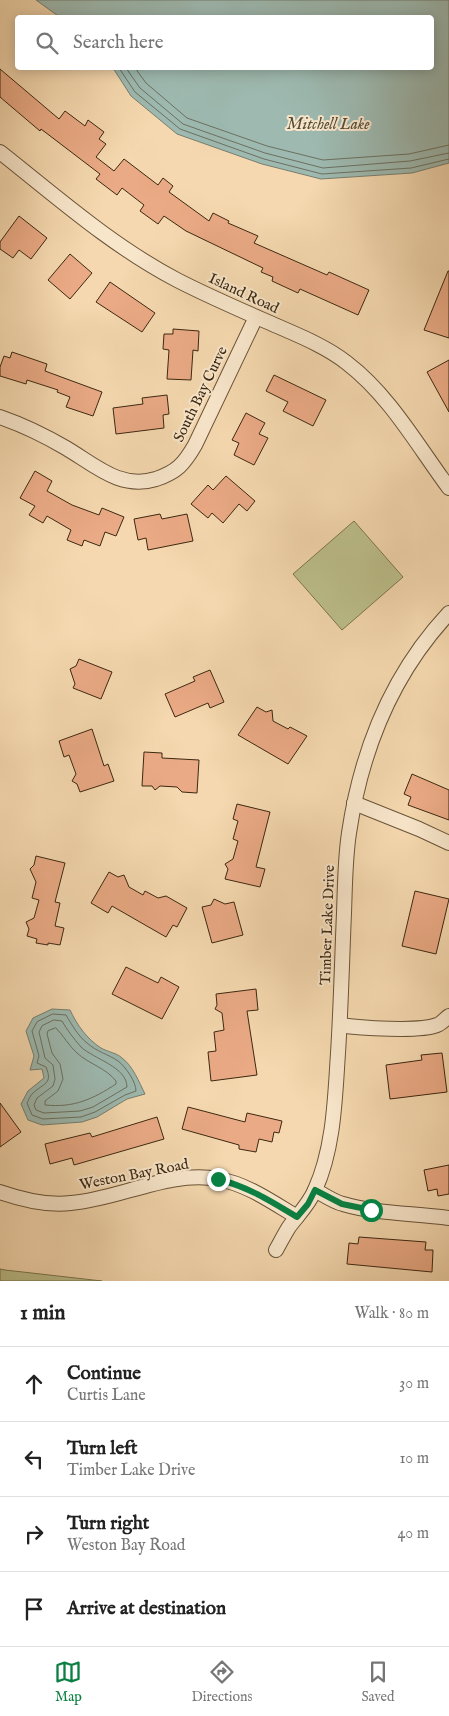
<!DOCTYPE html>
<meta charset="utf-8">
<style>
body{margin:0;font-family:"IM FELL English",serif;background:#f2f2f2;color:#222}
.stop{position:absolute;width:15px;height:15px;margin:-11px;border:4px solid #0b8043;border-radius:50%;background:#fff}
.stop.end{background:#0b8043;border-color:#fff;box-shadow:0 1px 5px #0008}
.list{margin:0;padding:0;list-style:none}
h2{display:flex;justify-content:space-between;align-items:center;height:65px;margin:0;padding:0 20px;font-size:21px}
h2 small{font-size:16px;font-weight:400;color:#767676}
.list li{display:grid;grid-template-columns:32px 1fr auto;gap:15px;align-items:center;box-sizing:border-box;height:75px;padding:0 20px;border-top:1px solid #e0e0e0}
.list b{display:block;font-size:19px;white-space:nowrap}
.list p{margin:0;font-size:16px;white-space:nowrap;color:#767676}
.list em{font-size:16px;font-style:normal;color:#767676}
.icon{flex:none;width:28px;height:28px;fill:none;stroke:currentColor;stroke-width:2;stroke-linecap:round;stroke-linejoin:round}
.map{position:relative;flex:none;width:449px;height:1281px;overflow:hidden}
.search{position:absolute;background:#fff;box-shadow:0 2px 12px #0003;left:15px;right:15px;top:15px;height:55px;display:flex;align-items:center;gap:12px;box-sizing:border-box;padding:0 18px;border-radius:5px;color:#767676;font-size:19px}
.sheet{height:365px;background:#fff}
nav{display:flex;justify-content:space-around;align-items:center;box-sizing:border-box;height:70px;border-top:1px solid #e0e0e0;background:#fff;font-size:14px;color:#767676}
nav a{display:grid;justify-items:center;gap:2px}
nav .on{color:#0b8043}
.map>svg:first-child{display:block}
</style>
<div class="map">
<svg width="449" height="1281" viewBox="0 0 449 1281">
<rect width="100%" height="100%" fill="#f5d8af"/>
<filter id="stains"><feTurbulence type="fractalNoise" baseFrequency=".004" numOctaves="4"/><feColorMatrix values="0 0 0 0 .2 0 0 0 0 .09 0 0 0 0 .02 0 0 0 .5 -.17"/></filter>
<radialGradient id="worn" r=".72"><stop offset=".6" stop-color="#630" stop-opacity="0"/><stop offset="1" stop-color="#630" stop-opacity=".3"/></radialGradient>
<g fill="#bcbf8b" stroke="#7c744e">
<polygon points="354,521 403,577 342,630 293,574"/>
<polygon points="0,1269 5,1270 102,1281 0,1281"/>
</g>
<g fill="#9db9b0" stroke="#767f70">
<polygon points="36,0 449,0 449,163 412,173 321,179 262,164 177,134 131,96 113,68 432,68 432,18 61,18"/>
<path d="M52 1009 70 1010C77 1025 87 1039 101 1048 108 1052 117 1053 122 1058 133 1066 139 1082 145 1094L127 1099 97 1117 82 1122 42 1125 28 1120 21 1104 28 1091 44 1078 42 1069 30 1070 34 1056 26 1031 33 1018Z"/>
</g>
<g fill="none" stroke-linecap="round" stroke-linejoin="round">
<g stroke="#6c7060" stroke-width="1">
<polyline points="119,68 135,92 180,129 264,159 322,174 411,168 449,159"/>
<polyline points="126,68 140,88 183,124 265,153 323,168 410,161 449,153"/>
<polyline points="135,68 146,83 187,118 267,146 323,160 409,154 449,145"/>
<path d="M53 1014 66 1015C72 1025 78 1036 87 1043 97 1052 108 1054 118 1061 126 1067 136 1082 136 1091L125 1095 95 1112 81 1117 43 1119 32 1115 27 1103C29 1100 30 1095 33 1093 44 1083 53 1084 46 1067L37 1063 39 1056 32 1031 37 1022Z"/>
<path d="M54 1020 62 1021C67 1030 74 1039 81 1047 94 1059 127 1067 127 1087L93 1107 80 1111 44 1113 36 1110 34 1105 37 1098 53 1086 55 1079 53 1065 45 1058 39 1032 42 1026Z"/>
<path d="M56 1028C63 1035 69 1046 77 1053 89 1064 106 1068 116 1081V1084C93 1099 74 1108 45 1105V1101L58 1091 63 1079 60 1064 52 1053 47 1034 48 1031Z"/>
</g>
</g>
<g fill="#eaaa85" stroke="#3c2811">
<polygon points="0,69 59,119 65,111 85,126 88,120 104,132 99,139 106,144 96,157 114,171 124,159 158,185 163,178 173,186 169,192 209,221 213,213 229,221 228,223 258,236 254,243 327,275 329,272 369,290 358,315 300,289 298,293 272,281 273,277 261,272 263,268 186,231 164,216 158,224 140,211 144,205 122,188 117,195 96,179 100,174 41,129 40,131 0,97"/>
<polygon points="19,216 47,238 31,259 19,250 13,258 0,249 0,242"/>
<polygon points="70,254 92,273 70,299 48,280"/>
<polygon points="448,271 449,271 449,338 424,330"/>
<polygon points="110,282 155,313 142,332 96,302"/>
<polygon points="173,329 199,331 198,351 193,350 191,380 167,379 169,350 163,349 164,334 173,334"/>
<polygon points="12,352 47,364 45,371 102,392 93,416 66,407 70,397 57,392 58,390 27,380 26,384 0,376 0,367 4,356 10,358"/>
<polygon points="449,360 449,412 427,372"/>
<polygon points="274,375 326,400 313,426 283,411 288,402 266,391"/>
<polygon points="167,395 169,414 163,415 164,428 116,434 113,408 143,404 142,398"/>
<polygon points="246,413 265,423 259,434 268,438 254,465 234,455 239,443 232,440"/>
<polygon points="35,471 52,481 47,491 72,505 99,515 102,508 124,517 116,536 105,532 100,546 84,540 82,546 67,540 71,530 47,516 43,523 29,515 35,506 20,498"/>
<polygon points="226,476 255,501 247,511 239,504 223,523 212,513 208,518 191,504 208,485 213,490"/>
<polygon points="160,514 162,519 187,514 193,541 148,550 146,538 138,540 134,519"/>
<polygon points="79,659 112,672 101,699 73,688 75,684 70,669 76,666"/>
<polygon points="210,670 224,702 210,708 208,703 175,717 165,694 195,681 193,677"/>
<polygon points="257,707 266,712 272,710 273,721 288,729 290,727 307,736 288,764 238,735"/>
<polygon points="92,729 104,766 108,764 114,781 80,792 77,784 72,781 76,774 69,755 64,757 59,741"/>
<polygon points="144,752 162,753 162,758 199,760 197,793 182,792 177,787 160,786 155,790 152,786 142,786"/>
<polygon points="412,774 449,790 449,820 408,805 411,797 404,794"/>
<polygon points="237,804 270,812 256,867 265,869 260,887 225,879 228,869 225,864 233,859 238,841 233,839 238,821 233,819"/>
<polygon points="36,856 65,863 55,902 60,903 55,926 64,928 60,945 48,943 48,945 36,943 37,939 27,936 29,929 26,922 34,918 39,900 32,898 36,882 30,869 34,865"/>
<polygon points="109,872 118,877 124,875 129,887 143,895 145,891 158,898 166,896 187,908 177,927 173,925 166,937 112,906 108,913 91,903"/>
<polygon points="415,891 449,899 436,954 402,946"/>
<polygon points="214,899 225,904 234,902 243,935 212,943 202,907 211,905"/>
<polygon points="126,967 158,983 161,977 179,987 162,1019 112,994"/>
<polygon points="256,989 258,1010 247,1011 257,1075 211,1081 208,1052 216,1051 214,1032 224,1030 222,1013 215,1009 217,1005 216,994"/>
<polygon points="442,1053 447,1092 390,1099 386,1065 422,1060 421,1055"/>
<polygon points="0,1103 21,1132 0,1147"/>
<polygon points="188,1107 245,1122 247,1113 282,1121 279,1133 274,1132 272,1142 259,1139 256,1152 239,1149 239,1145 182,1129"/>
<polygon points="157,1117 164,1139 74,1165 72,1158 50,1164 45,1144 90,1133 92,1137"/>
<polygon points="449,1165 449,1194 438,1196 437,1189 428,1191 424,1170"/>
<polygon points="359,1237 426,1242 425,1250 433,1250 432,1272 347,1264 349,1243 358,1244"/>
</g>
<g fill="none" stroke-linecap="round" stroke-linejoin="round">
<g stroke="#6a5438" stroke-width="16">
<g id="minor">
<path d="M0 152C57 197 112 246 177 280 210 297 243 311 277 326 300 336 327 347 347 363 390 396 417 445 449 488"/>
<path d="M0 417C23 425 44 435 66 448 95 465 120 490 156 479 177 472 184 464 195 445L256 317"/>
<polyline points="354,803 419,829 449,843"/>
<path d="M340 1025C359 1028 420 1032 437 1025 441 1024 445 1019 449 1016"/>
<path d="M315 1190C324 1195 334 1202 343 1204 377 1214 414 1213 449 1218"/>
<path d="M0 1192C23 1200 47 1206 71 1203 120 1199 169 1170 218 1179 247 1184 272 1202 297 1217"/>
<path d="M276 1250C280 1243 284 1235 289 1227 298 1215 309 1204 315 1190 334 1148 335 1098 338 1053 341 1006 342 959 344 913 345 887 345 859 349 833 361 752 392 674 449 613"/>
</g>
</g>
<use href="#minor" stroke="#f8e6cb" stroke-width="14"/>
</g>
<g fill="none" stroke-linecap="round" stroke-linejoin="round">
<path stroke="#0b8043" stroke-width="6" d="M218 1179C250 1188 269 1200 297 1217L308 1204 315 1190 342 1204 371 1210"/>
</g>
<g text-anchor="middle" stroke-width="4" stroke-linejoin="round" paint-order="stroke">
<g font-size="15" fill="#3c2811" stroke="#f8e6cb">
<text transform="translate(244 293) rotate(25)" y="5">Island Road</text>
<text transform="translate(200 394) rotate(-64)" y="5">South Bay Curve</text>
<text transform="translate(327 925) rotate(-88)" y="5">Timber Lake Drive</text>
<text transform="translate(134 1174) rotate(-11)" y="5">Weston Bay Road</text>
</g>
<g font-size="16" font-style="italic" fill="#544c39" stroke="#f8e6cb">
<text x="328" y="129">Mitchell Lake</text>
</g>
</g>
<rect width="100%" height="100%" filter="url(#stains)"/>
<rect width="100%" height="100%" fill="url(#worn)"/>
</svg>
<div class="stop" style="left:371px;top:1210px"></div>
<div class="stop end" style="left:218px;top:1179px"></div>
<div class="search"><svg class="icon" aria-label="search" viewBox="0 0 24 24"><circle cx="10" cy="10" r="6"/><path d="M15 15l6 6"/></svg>Search here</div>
</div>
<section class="sheet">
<h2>1 min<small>Walk · 80 m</small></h2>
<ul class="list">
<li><svg class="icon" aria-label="ahead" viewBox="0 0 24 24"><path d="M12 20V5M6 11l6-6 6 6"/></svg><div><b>Continue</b><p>Curtis Lane</p></div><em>30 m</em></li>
<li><svg class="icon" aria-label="left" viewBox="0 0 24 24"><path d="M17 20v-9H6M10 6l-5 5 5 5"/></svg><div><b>Turn left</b><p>Timber Lake Drive</p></div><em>10 m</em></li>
<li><svg class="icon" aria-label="right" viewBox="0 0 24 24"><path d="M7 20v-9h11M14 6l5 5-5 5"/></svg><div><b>Turn right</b><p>Weston Bay Road</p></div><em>40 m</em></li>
<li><svg class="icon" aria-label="arrive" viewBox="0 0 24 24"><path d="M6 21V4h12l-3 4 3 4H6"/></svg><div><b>Arrive at destination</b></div></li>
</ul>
</section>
<nav>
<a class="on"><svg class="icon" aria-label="map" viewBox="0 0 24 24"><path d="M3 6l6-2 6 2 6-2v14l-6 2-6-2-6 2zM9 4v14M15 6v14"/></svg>Map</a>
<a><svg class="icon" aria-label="directions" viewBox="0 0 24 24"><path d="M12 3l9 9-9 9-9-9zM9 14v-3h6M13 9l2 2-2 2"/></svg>Directions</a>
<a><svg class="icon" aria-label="saved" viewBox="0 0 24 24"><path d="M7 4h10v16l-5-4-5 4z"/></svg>Saved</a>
</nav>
